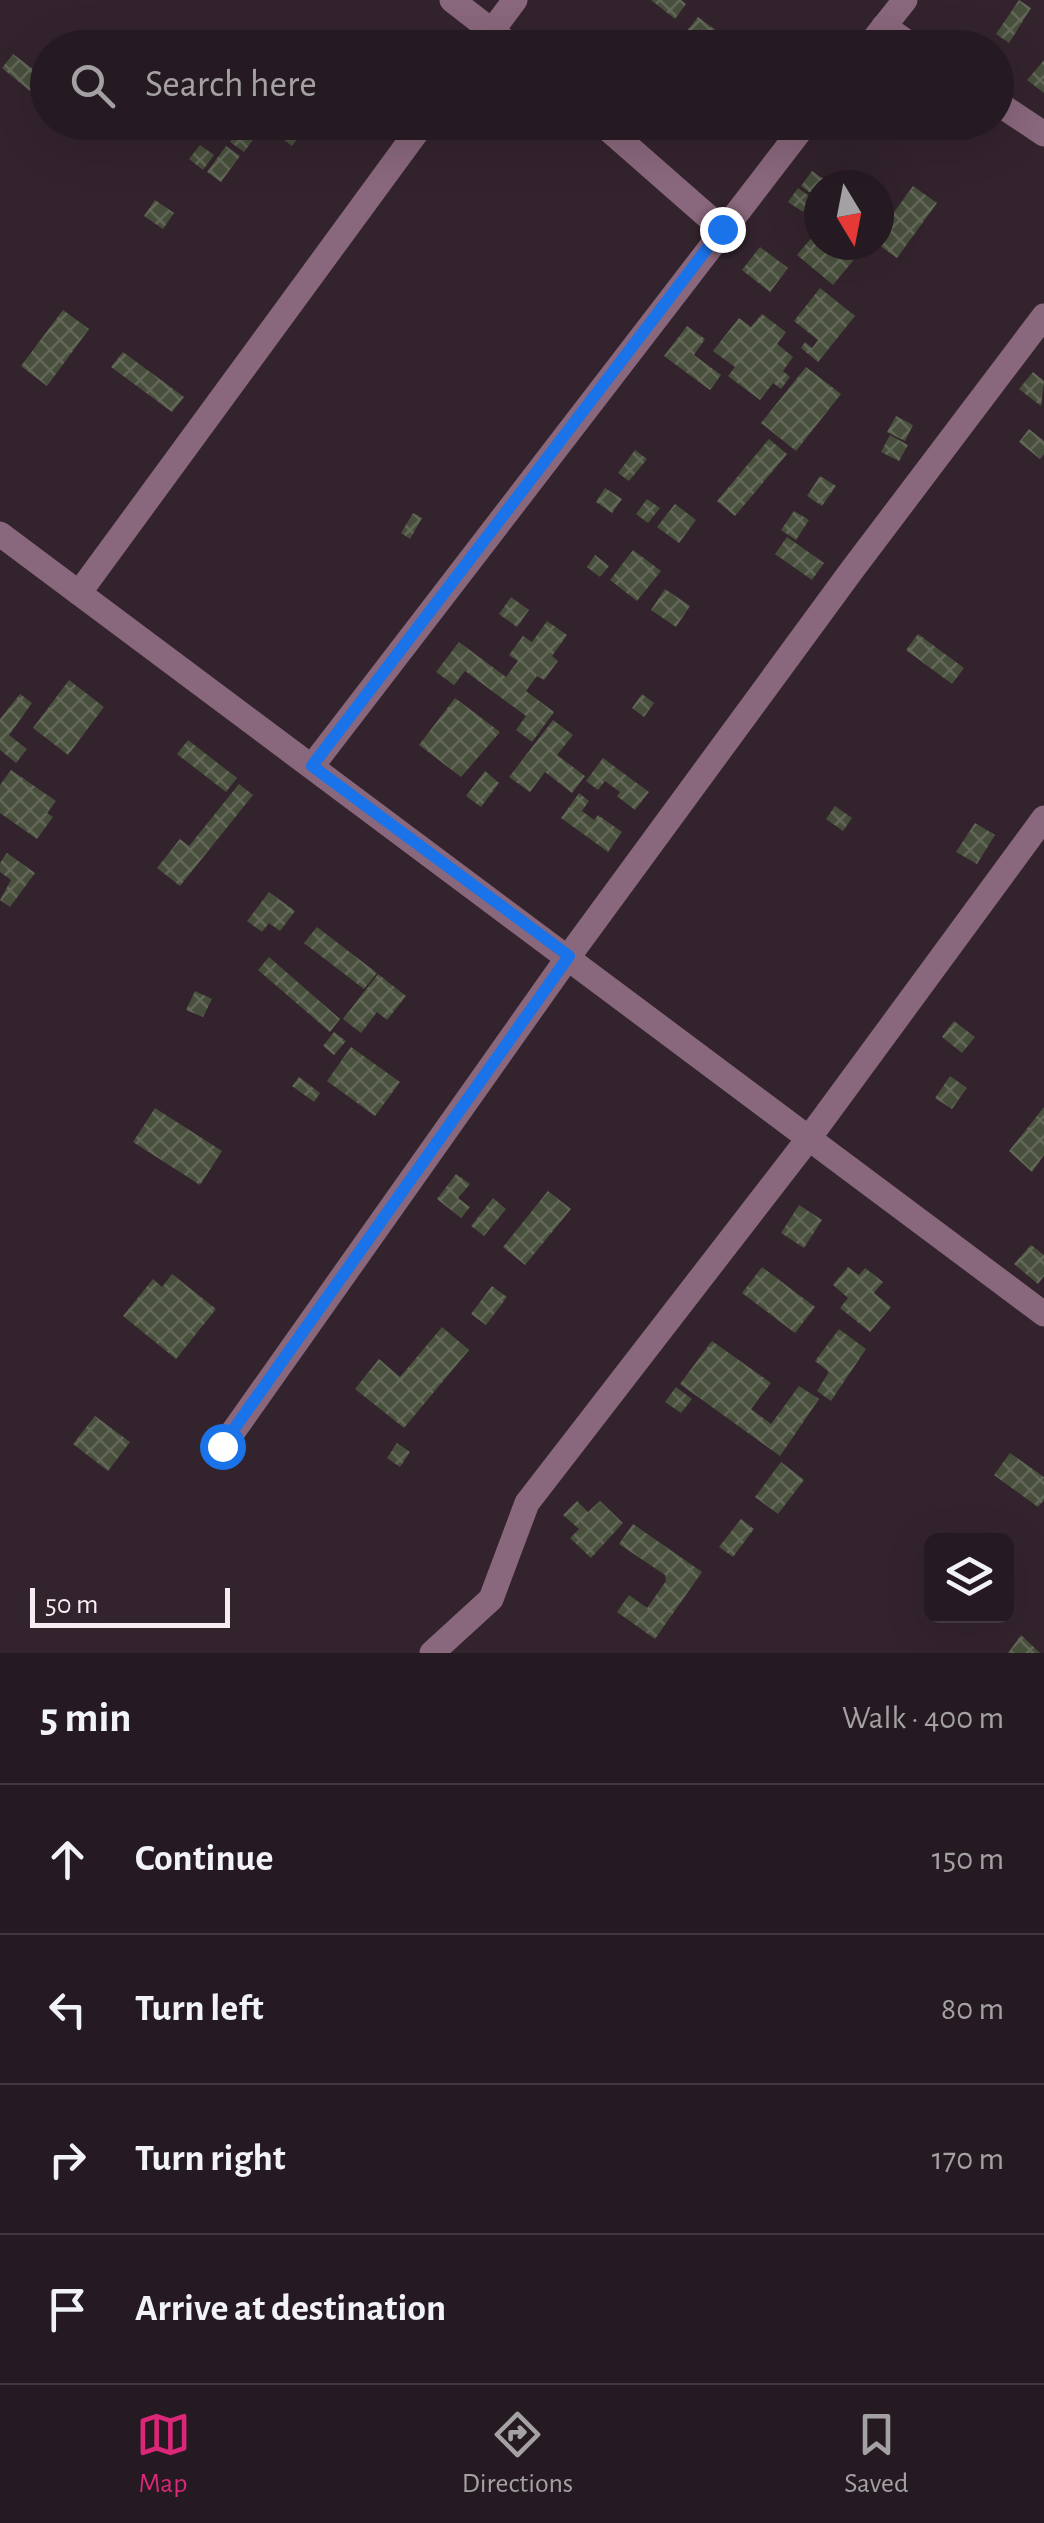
<!DOCTYPE html>
<meta charset="utf-8">
<style>
body{margin:0;font-family:"Alegreya Sans",sans-serif;background:#32272f;color:#f1f3f6}
.controls{position:absolute;right:30px;bottom:30px;display:grid;overflow:hidden;border-radius:15px;box-shadow:0 10px 40px #0002}
.controls button{width:90px;height:90px;display:grid;place-items:center;padding:0;border:0;border-bottom:2px solid #423840;background:#261a22;color:#f1f3f6;font:50px sans-serif}
.compass{position:absolute;left:804px;top:170px;width:90px;height:90px;border-radius:50%;background:#261a22;box-shadow:0 10px 40px #0002;rotate:170deg}
.scale{position:absolute;left:30px;bottom:25px;width:200px;box-sizing:border-box;padding-left:10px;border:5px solid #f8ecf3;border-top:0;font-size:28px;line-height:35px;white-space:nowrap;color:#f8ecf3;-webkit-text-stroke:8px #33232d;paint-order:stroke}
.stop{position:absolute;width:30px;height:30px;margin:-22px;border:8px solid #1a73e8;border-radius:50%;background:#fff}
.stop.end{background:#1a73e8;border-color:#fff;box-shadow:0 2px 10px #0008}
.list{margin:0;padding:0;list-style:none}
h2{display:flex;justify-content:space-between;align-items:center;height:130px;margin:0;padding:0 40px;font-size:42px}
h2 small{font-size:32px;font-weight:400;color:#a4a1a5}
.list li{display:grid;grid-template-columns:65px 1fr auto;gap:30px;align-items:center;box-sizing:border-box;height:150px;padding:0 40px;border-top:2px solid #423840}
.list b{display:block;font-size:38px;white-space:nowrap}
.list em{font-size:32px;font-style:normal;color:#a4a1a5}
.icon{flex:none;width:55px;height:55px;fill:none;stroke:currentColor;stroke-width:2;stroke-linecap:round;stroke-linejoin:round}
.map{position:relative;flex:none;width:1044px;height:1653px;overflow:hidden}
.search{position:absolute;background:#261a22;box-shadow:0 10px 40px #0002;left:30px;right:30px;top:30px;height:110px;display:flex;align-items:center;gap:25px;box-sizing:border-box;padding:0 35px;border-radius:55px;color:#a4a1a5;font-size:38px}
.sheet{height:730px;background:#261a22}
nav{display:flex;justify-content:space-around;align-items:center;box-sizing:border-box;height:140px;border-top:2px solid #423840;background:#261a22;font-size:28px;color:#a4a1a5}
nav a{display:grid;justify-items:center;gap:5px}
nav .on{color:#db2777}
.map>svg:first-child{display:block}
</style>
<div class="map">
<svg width="1044" height="1653" viewBox="0 0 1044 1653">
<defs>
<pattern id="building-cross-hatch" width="8" height="8" patternUnits="userSpaceOnUse" patternTransform="scale(2.5)"><rect width="8" height="8" fill="#484f3c"/><path d="M0 0l8 8M0 8l8-8" fill="none" stroke="#636859"/></pattern>
</defs>
<rect width="100%" height="100%" fill="#33232d"/>
<g fill="url(#building-cross-hatch)">
<polygon points="651,0 681,0 686,4 675,19"/>
<polygon points="1019,0 1031,8 1009,43 996,34"/>
<polygon points="698,17 717,31 703,48 683,48 692,37 686,32"/>
<polygon points="13,54 42,76 30,91 2,68"/>
<polygon points="1044,60 1044,93 1027,80"/>
<polygon points="244,122 294,122 304,130 292,146 264,125 244,152 230,142"/>
<polygon points="200,145 214,155 203,170 189,159"/>
<polygon points="226,146 240,156 221,182 207,172"/>
<polygon points="812,171 828,182 819,185 817,198 801,186"/>
<polygon points="913,186 937,203 897,258 879,245 879,233"/>
<polygon points="798,188 812,198 803,212 788,202"/>
<polygon points="155,200 174,213 163,229 144,216"/>
<polygon points="819,229 819,245 866,245 833,285 797,255"/>
<polygon points="760,247 788,268 770,292 742,270"/>
<polygon points="820,288 855,316 818,362 801,348 805,342 812,348 818,340 794,321"/>
<polygon points="63,310 89,329 47,386 21,366"/>
<polygon points="762,314 786,332 777,344 793,357 783,371 790,377 781,389 773,383 760,400 728,376 735,367 713,351 739,318 751,327"/>
<polygon points="687,326 705,339 694,355 721,375 710,390 664,356"/>
<polygon points="123,352 184,397 172,412 111,367"/>
<polygon points="806,367 841,394 796,451 761,423"/>
<polygon points="1033,372 1044,381 1041,406 1019,389"/>
<polygon points="896,416 913,425 905,441 887,432"/>
<polygon points="1029,429 1044,441 1044,454 1040,459 1019,442"/>
<polygon points="890,435 908,445 899,461 881,452"/>
<polygon points="769,439 787,454 735,516 717,501"/>
<polygon points="635,450 647,459 629,481 618,473"/>
<polygon points="820,476 836,486 822,506 807,496"/>
<polygon points="605,488 622,499 612,513 596,502"/>
<polygon points="647,499 660,508 648,523 636,514"/>
<polygon points="675,504 696,520 679,543 657,527"/>
<polygon points="794,511 809,520 796,540 781,530"/>
<polygon points="413,513 422,518 410,539 401,533"/>
<polygon points="787,537 824,563 812,580 775,554"/>
<polygon points="633,550 661,571 637,601 610,580"/>
<polygon points="595,555 609,566 600,577 587,567"/>
<polygon points="665,589 690,606 676,627 651,610"/>
<polygon points="511,597 529,610 517,627 499,614"/>
<polygon points="547,621 567,635 552,656 558,661 544,680 537,676 526,691 554,712 532,742 516,730 526,716 465,671 454,685 436,672 459,642 506,677 518,661 509,655 523,636 532,642"/>
<polygon points="918,634 964,668 952,684 906,650"/>
<polygon points="69,680 104,707 68,755 33,728"/>
<polygon points="20,694 32,703 9,735 27,749 16,763 0,750 0,719"/>
<polygon points="642,694 654,703 644,717 632,708"/>
<polygon points="455,698 500,732 461,777 419,745"/>
<polygon points="553,720 573,735 557,755 585,776 572,793 545,772 530,792 509,777"/>
<polygon points="188,740 237,778 226,792 177,754"/>
<polygon points="603,758 649,792 635,810 617,796 620,792 605,781 598,790 586,781"/>
<polygon points="11,770 56,801 47,813 53,817 37,839 0,813 0,785"/>
<polygon points="485,771 499,783 481,807 466,796"/>
<polygon points="239,784 253,795 180,886 157,868 180,839 189,846"/>
<polygon points="579,793 589,801 582,811 594,820 598,815 622,832 608,852 561,818"/>
<polygon points="835,806 852,818 843,831 826,819"/>
<polygon points="975,823 995,835 977,864 956,852"/>
<polygon points="7,853 35,873 10,907 0,900 11,880 0,872 0,863"/>
<polygon points="269,892 295,911 280,931 269,923 262,932 247,921"/>
<polygon points="317,927 377,973 364,989 304,943"/>
<polygon points="269,957 340,1019 330,1032 258,970"/>
<polygon points="378,974 406,996 387,1020 377,1012 361,1033 343,1019"/>
<polygon points="195,991 212,999 203,1017 186,1010"/>
<polygon points="954,1021 975,1037 962,1053 942,1037"/>
<polygon points="334,1032 346,1041 334,1055 323,1046"/>
<polygon points="351,1047 400,1082 375,1116 327,1081"/>
<polygon points="950,1076 967,1088 952,1109 935,1098"/>
<polygon points="299,1077 320,1093 314,1102 292,1086"/>
<polygon points="1044,1107 1044,1155 1032,1172 1009,1151"/>
<polygon points="155,1108 222,1151 200,1185 133,1142"/>
<polygon points="456,1174 470,1184 458,1198 470,1207 461,1218 437,1199"/>
<polygon points="548,1191 571,1209 525,1265 503,1247"/>
<polygon points="493,1198 506,1209 484,1236 471,1226"/>
<polygon points="799,1205 822,1220 804,1248 781,1233"/>
<polygon points="1031,1245 1044,1255 1044,1276 1038,1284 1014,1264"/>
<polygon points="762,1267 815,1307 795,1333 742,1293"/>
<polygon points="848,1267 859,1275 865,1268 883,1282 874,1293 891,1307 870,1332 840,1308 848,1298 833,1285"/>
<polygon points="172,1274 216,1309 176,1359 123,1316 153,1279 162,1287"/>
<polygon points="492,1286 507,1297 486,1325 471,1314"/>
<polygon points="442,1327 469,1350 404,1428 355,1389 379,1359 400,1377"/>
<polygon points="839,1329 866,1349 831,1401 817,1391 829,1372 815,1361"/>
<polygon points="712,1341 771,1383 751,1409 771,1424 799,1386 819,1399 780,1456 680,1384"/>
<polygon points="676,1387 692,1399 681,1413 665,1402"/>
<polygon points="95,1416 130,1442 108,1471 73,1444"/>
<polygon points="397,1443 410,1452 400,1467 387,1458"/>
<polygon points="1010,1453 1044,1477 1044,1500 1038,1507 994,1475"/>
<polygon points="781,1462 804,1480 778,1514 755,1497"/>
<polygon points="577,1501 588,1512 600,1501 623,1523 591,1558 570,1538 579,1529 563,1515"/>
<polygon points="741,1519 754,1529 733,1557 719,1547"/>
<polygon points="633,1524 702,1572 655,1639 617,1612 629,1595 647,1608 666,1581 665,1575 619,1544"/>
<polygon points="1021,1635 1040,1653 1008,1653"/>
</g>
<g fill="none" stroke-linecap="round" stroke-linejoin="round">
<g stroke="#89677c" stroke-width="25">
<polyline points="452,0 514,48"/>
<polyline points="884,26 915,48"/>
<polyline points="479,48 515,0"/>
<polyline points="867,48 905,0"/>
<polyline points="996,102 1044,134"/>
<polyline points="600,122 722,229"/>
<polyline points="0,534 1044,1314"/>
<polyline points="79,593 424,122"/>
<polyline points="312,766 807,122"/>
<polyline points="223,1446 569,956 852,570 1044,316"/>
<polyline points="432,1653 491,1599 527,1503 809,1138 1044,818"/>
</g>
</g>
<g fill="none" stroke-linecap="round" stroke-linejoin="round">
<polyline stroke="#1a73e8" stroke-width="12" points="222,1446 569,956 312,766 722,229"/>
</g>
</svg>
<div class="controls">
<button><svg class="icon" aria-label="layers" viewBox="0 0 24 24"><path d="M12 4l9 5-9 5-9-5zM3 14l9 5 9-5"/></svg></button>
</div>
<svg class="compass" viewBox="-18 -18 36 36"><path d="M0-13l5 13h-10z" fill="#e53935"/><path d="M0 13l5-13h-10z" fill="#a4a1a5"/></svg>
<div class="scale">50 m</div>
<div class="stop" style="left:222px;top:1446px"></div>
<div class="stop end" style="left:722px;top:229px"></div>
<div class="search"><svg class="icon" aria-label="search" viewBox="0 0 24 24"><circle cx="10" cy="10" r="6"/><path d="M15 15l6 6"/></svg>Search here</div>
</div>
<section class="sheet">
<h2>5 min<small>Walk · 400 m</small></h2>
<ul class="list">
<li><svg class="icon" aria-label="ahead" viewBox="0 0 24 24"><path d="M12 20V5M6 11l6-6 6 6"/></svg><div><b>Continue</b></div><em>150 m</em></li>
<li><svg class="icon" aria-label="left" viewBox="0 0 24 24"><path d="M17 20v-9H6M10 6l-5 5 5 5"/></svg><div><b>Turn left</b></div><em>80 m</em></li>
<li><svg class="icon" aria-label="right" viewBox="0 0 24 24"><path d="M7 20v-9h11M14 6l5 5-5 5"/></svg><div><b>Turn right</b></div><em>170 m</em></li>
<li><svg class="icon" aria-label="arrive" viewBox="0 0 24 24"><path d="M6 21V4h12l-3 4 3 4H6"/></svg><div><b>Arrive at destination</b></div></li>
</ul>
</section>
<nav>
<a class="on"><svg class="icon" aria-label="map" viewBox="0 0 24 24"><path d="M3 6l6-2 6 2 6-2v14l-6 2-6-2-6 2zM9 4v14M15 6v14"/></svg>Map</a>
<a><svg class="icon" aria-label="directions" viewBox="0 0 24 24"><path d="M12 3l9 9-9 9-9-9zM9 14v-3h6M13 9l2 2-2 2"/></svg>Directions</a>
<a><svg class="icon" aria-label="saved" viewBox="0 0 24 24"><path d="M7 4h10v16l-5-4-5 4z"/></svg>Saved</a>
</nav>
